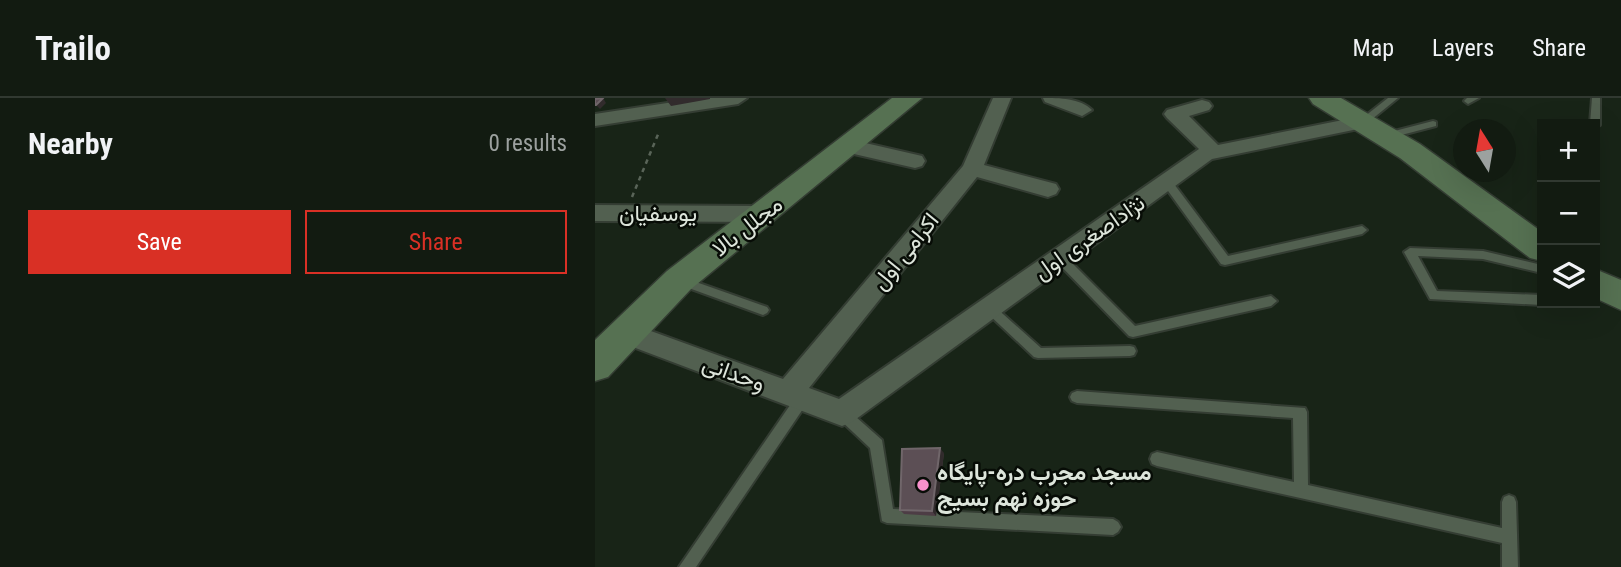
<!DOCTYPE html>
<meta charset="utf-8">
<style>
body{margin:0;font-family:"Roboto Condensed",Vazirmatn,sans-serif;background:#1b241a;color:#f1f3f6}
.controls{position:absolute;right:21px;top:21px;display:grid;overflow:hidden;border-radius:0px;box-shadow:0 7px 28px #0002}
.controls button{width:63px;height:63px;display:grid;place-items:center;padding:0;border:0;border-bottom:2px solid #313931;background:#121b11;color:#f1f3f6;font:35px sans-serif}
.compass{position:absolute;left:858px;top:21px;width:63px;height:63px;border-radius:50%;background:#121b11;box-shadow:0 7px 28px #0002;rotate:349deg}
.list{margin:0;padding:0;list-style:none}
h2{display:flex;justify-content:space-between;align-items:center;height:91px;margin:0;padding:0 28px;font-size:30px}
h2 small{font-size:23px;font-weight:400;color:#9ca19f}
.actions{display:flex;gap:14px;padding:21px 28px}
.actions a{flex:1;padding:16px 0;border:2px solid #d93025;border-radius:0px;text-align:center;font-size:24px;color:#d93025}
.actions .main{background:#d93025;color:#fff}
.icon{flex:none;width:38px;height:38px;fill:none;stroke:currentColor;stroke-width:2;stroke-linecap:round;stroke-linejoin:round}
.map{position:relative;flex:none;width:1026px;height:469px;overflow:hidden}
header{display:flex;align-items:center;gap:42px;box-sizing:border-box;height:98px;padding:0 35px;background:#121b11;border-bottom:2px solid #313931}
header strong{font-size:33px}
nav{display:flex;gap:38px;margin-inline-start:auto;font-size:24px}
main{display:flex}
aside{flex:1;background:#121b11}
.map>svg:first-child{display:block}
</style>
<header>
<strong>Trailo</strong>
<nav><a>Map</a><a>Layers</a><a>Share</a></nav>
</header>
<main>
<aside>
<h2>Nearby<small>0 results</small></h2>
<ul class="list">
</ul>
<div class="actions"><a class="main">Save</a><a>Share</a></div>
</aside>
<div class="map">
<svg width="1026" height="469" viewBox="0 0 1026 469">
<rect width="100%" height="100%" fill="#182417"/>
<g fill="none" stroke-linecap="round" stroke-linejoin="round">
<g stroke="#343d33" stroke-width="4">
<g id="lane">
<polygon points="793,0 803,0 771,26 765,26 765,22"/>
<polygon points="872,0 884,0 873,6 869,3"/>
<polygon points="997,0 1005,0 1005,27 1000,30 1000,26 995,26"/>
<polygon points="838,23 841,24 841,28 791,41 786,38 788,36"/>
<polygon points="572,81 576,82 633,158 767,128 772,132 767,136 630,167 626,166 568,86 568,82"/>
<polygon points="815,150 888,153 947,167 947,175 888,161 823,158 842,193 947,197 947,205 951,205 947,207 835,201 809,154"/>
<polygon points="465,156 469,157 540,228 676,198 682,203 676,208 538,239 534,238 461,163 459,160 461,157"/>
<polygon points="84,178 172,209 174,212 172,215 168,217 80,185 78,182 80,179"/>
<polygon points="394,205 398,207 446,250 535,248 539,249 541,253 539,257 535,258 443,260 439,259 390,213 388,210 390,207"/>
<polygon points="482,293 710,310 712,314 713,387 907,430 907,404 909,399 914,397 919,399 921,404 923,469 907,469 907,445 562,368 557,366 555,361 557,356 562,354 699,384 698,320 482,305 477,303 475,299 477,295"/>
<polygon points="207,295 212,297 214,301 212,305 101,469 84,469 202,297"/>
<polygon points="247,309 252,311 287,342 298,411 518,421 523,424 526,429 523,434 518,437 292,425 287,423 275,350 242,319 240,315 242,311"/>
</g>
</g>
<g stroke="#343d33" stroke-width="4">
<g id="street">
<polygon points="105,0 152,0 143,6 0,28 0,16"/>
<polygon points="398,0 416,0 389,67 461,86 464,91 461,96 453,99 382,79 214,290 244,301 604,51 572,20 569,16 572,12 607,2 614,4 617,8 614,12 594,18 623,47 768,18 775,20 778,24 775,28 768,30 617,61 257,324 247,328 22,243 18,235 22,227 31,224 188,281 368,68"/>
<path d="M448 0C464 0 485 0 497 12L487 18 450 4Z"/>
<polygon points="253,41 327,58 330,63 327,68 320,70 246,53 243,48 246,43"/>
<polygon points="0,107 167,108 175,110 178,116 175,122 167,124 0,123"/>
</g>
</g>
<g stroke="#343d33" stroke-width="3">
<g id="secondary">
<polygon points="297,0 327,0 96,191 13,279 0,283 0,242 72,173"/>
<polygon points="714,0 746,0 825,46 947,134 947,163 935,160 805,60 718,6"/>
<polygon points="1000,171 1026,182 1026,212 1000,200"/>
</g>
</g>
<polyline stroke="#596458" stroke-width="2.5" stroke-dasharray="4.5 4.5" stroke-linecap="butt" points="37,99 64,34"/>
<use href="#lane" fill="#526050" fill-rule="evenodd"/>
<use href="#street" fill="#526050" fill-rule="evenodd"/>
<use href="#secondary" fill="#567152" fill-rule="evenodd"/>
</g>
<polygon fill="#4d3d45" points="349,355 341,418 309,416 305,412"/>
<g fill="#312b2c">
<polygon points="8,0 11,5 5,11 1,7"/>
<polygon points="70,0 115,0 115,1 76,8"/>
<polygon points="345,350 349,355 341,418 337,413"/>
</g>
<g fill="#5c4f55" stroke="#70666a" stroke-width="2">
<polygon points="8,0 1,7 0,7 0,1"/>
<polygon points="345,350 337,413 305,412 307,351"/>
</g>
<circle fill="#f890cb" stroke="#070c06" stroke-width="2.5" cx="328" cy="387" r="7"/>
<g text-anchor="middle" stroke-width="5" stroke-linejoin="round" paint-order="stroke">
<g font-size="23" fill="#dde5db" stroke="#070c06">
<text x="63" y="123">یوسفیان</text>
<text transform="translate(152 128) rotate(-38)" y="8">مجلل بالا</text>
<text transform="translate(494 139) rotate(-35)" y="8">نژاداصغری اول</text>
<text transform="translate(310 153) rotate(-51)" y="8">اکرامی اول</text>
<text transform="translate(139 275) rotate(20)" y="8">وحدانی</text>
</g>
<g font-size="23" font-weight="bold" fill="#dde5db" stroke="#070c06" text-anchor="start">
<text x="342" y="382">مسجد مجرب دره-پایگاه<tspan x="342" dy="26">حوزه نهم بسیج</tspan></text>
</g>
</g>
</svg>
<div class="controls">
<button>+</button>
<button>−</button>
<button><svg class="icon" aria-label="layers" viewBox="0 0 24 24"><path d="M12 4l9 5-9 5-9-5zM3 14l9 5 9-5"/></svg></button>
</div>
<svg class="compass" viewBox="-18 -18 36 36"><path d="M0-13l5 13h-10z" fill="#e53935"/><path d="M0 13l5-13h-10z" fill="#9ca19f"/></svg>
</div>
</main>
